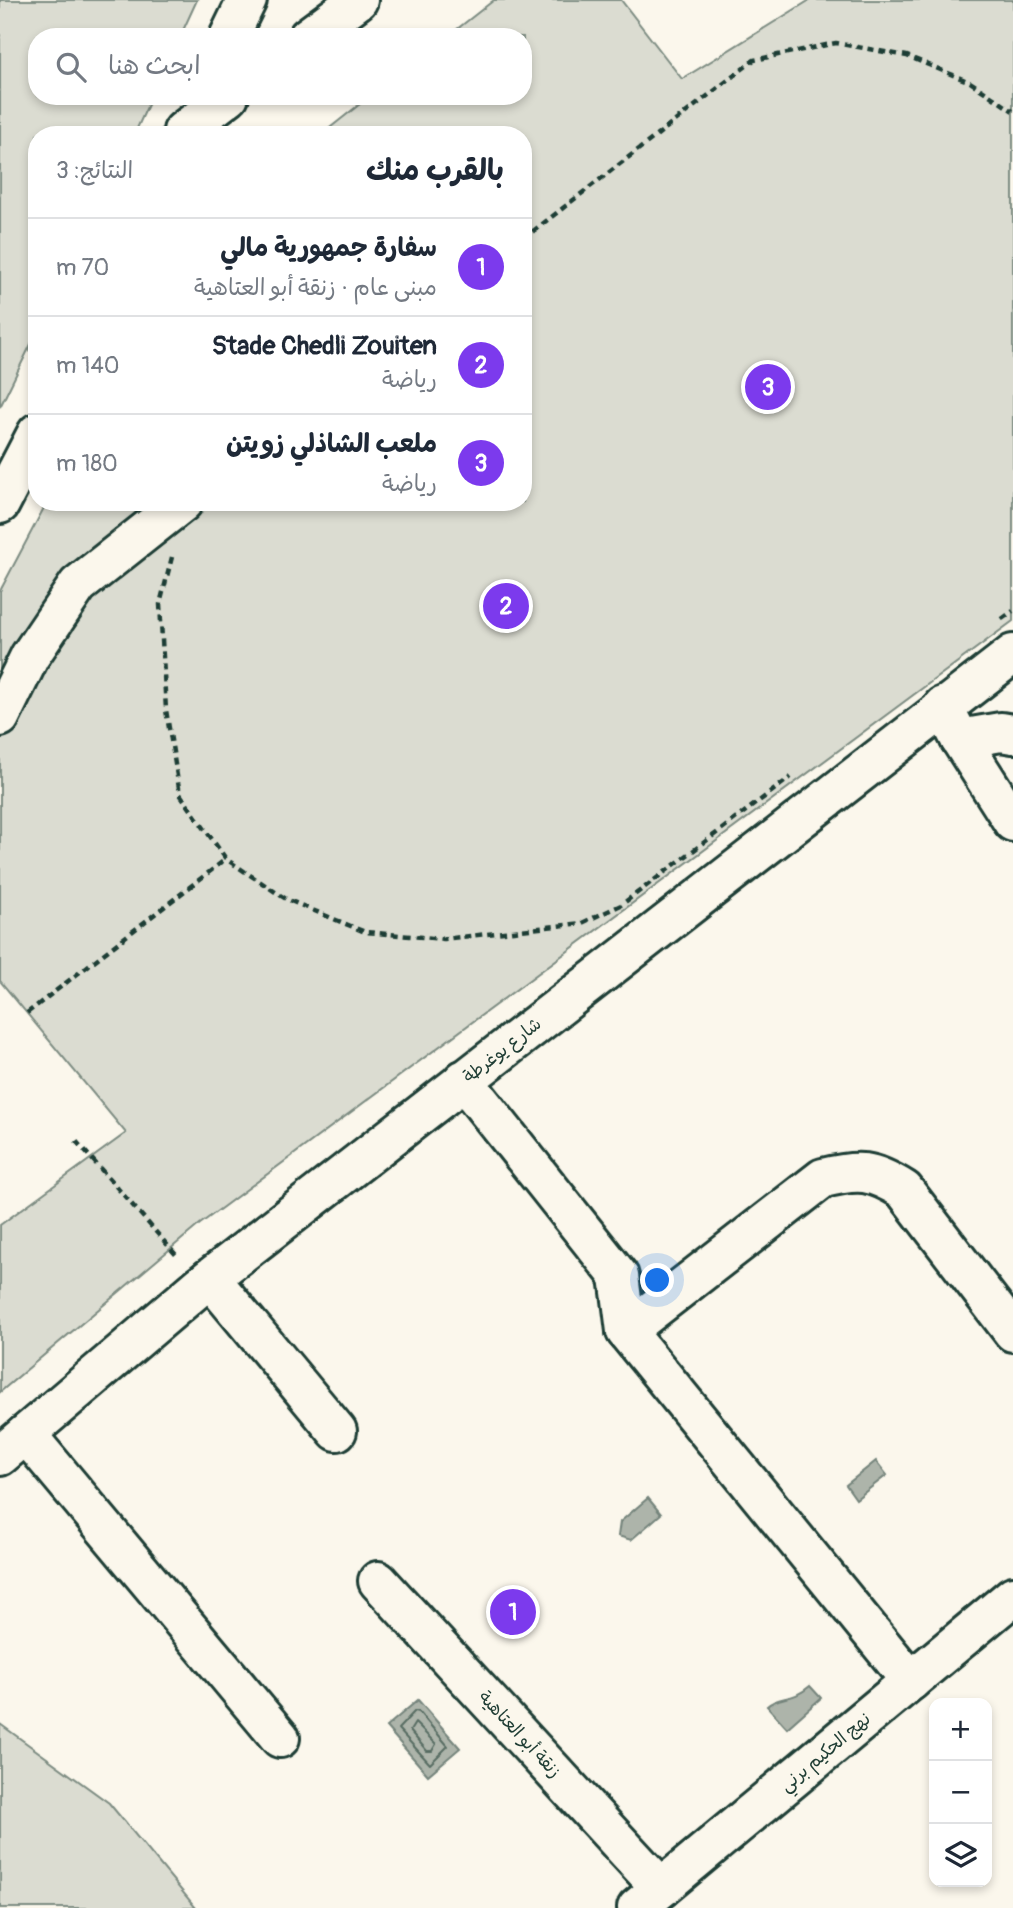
<!DOCTYPE html>
<html lang="ar">
<meta charset="utf-8">
<style>
body{margin:0;font-family:Pangolin,"Playpen Sans Arabic",sans-serif;background:#f6f6f7;color:#1f2937;direction:rtl}
.controls{position:absolute;right:21px;bottom:21px;display:grid;overflow:hidden;border-radius:14px;box-shadow:0 4px 10px #0003}
.controls button{width:63px;height:63px;display:grid;place-items:center;padding:0;border:0;border-bottom:2px solid #e0e1e3;background:#fff;color:#1f2937;font:35px sans-serif}
.you{position:absolute;left:658px;top:1281px;width:24px;height:24px;margin:-18px;border:5px solid #fff;border-radius:50%;background:#1a73e8;box-shadow:0 0 0 10px #1a73e833}
.badge{display:grid;place-items:center;width:46px;height:46px;border-radius:50%;background:#7c3aed;color:#fff;font-size:23px;font-weight:700}
.pin{position:absolute;translate:-50% -50%;border:4px solid #fff;box-shadow:0 2px 7px #0006}
.list{margin:0;padding:0;list-style:none}
h2{display:flex;justify-content:space-between;align-items:center;height:91px;margin:0;padding:0 28px;font-size:30px}
h2 small{font-size:23px;font-weight:400;color:#747a83}
.list li{display:grid;grid-template-columns:46px 1fr auto;gap:21px;align-items:center;box-sizing:border-box;height:98px;padding:0 28px;border-top:2px solid #e0e1e3}
.list b{display:block;font-size:26px;white-space:nowrap}
.list p{margin:0;font-size:23px;white-space:nowrap;color:#747a83}
.list em{font-size:23px;font-style:normal;color:#747a83}
.icon{flex:none;width:38px;height:38px;fill:none;stroke:currentColor;stroke-width:2;stroke-linecap:round;stroke-linejoin:round}
.map{position:relative;flex:none;width:1013px;height:1908px;overflow:hidden;direction:ltr}
.search{position:absolute;background:#fff;box-shadow:0 4px 10px #0003;left:28px;top:28px;width:504px;height:77px;display:flex;align-items:center;gap:18px;box-sizing:border-box;padding:0 24px;border-radius:28px;color:#747a83;font-size:26px}
.panel{position:absolute;background:#fff;box-shadow:0 4px 10px #0003;left:28px;top:126px;width:504px;height:385px;border-radius:28px;direction:rtl}
.map>svg:first-child{display:block}
</style>
<div class="map">
<svg width="1013" height="1908" viewBox="0 0 1013 1908">
<rect width="100%" height="100%" fill="#fbf7ec"/>
<filter id="ink" filterUnits="userSpaceOnUse"><feTurbulence type="fractalNoise" baseFrequency=".0143" numOctaves="2"/><feDisplacementMap in="SourceGraphic" scale="14" xChannelSelector="R" yChannelSelector="G"/><feConvolveMatrix kernelMatrix="1 2 1 2 8 2 1 2 1" color-interpolation-filters="sRGB"/></filter>
<g filter="url(#ink)">
<g fill="#dbdcd1" stroke="#7d8c82" stroke-width="2">
<polygon points="0,0 197,0 180,37 37,37 37,96 152,96 134,135 37,135 37,332 0,407"/>
<polygon points="494,0 621,0 682,79 810,0 1013,0 1013,621 200,1224 0,1392 0,1225 126,1133 0,981 0,591 47,502 523,502 523,135 321,135 370,96 523,96 523,37 447,37"/>
<polygon points="0,1724 109,1803 196,1908 0,1908"/>
</g>
<g fill="#adb4aa" stroke="#74847b" stroke-width="2">
<polygon points="876,1461 887,1475 856,1499 846,1485"/>
<polygon points="648,1498 661,1514 631,1540 618,1536 620,1522"/>
<path d="M810 1686 821 1698 787 1728 767 1706C780 1695 792 1702 810 1686Z"/>
<polygon points="418,1700 460,1748 428,1775 386,1727"/>
</g>
<g fill="none" stroke-linecap="round" stroke-linejoin="round">
<g stroke="#586d63" stroke-width="2">
<polygon points="415,1711 419,1712 448,1746 430,1764 398,1729"/>
<polygon points="415,1723 436,1744 432,1751 427,1751 410,1731"/>
</g>
<g stroke="#1f3d34" stroke-width="44">
<g id="minor">
<polyline points="229,37 247,0"/>
<polyline points="308,37 358,0"/>
<polyline points="183,131 229,96"/>
<polyline points="0,504 37,433"/>
<polyline points="943,706 960,739 1013,822"/>
<polyline points="0,717 30,656 78,585 183,502"/>
<polyline points="960,739 1001,732 1013,734"/>
<polyline points="463,1080 619,1276 626,1331 911,1681"/>
<polyline points="210,1278 337,1431"/>
<path d="M626 1331 823 1178C859 1169 872 1170 904 1190L1013 1332"/>
<polyline points="26,1434 280,1738"/>
<polyline points="378,1581 661,1888"/>
<polyline points="637,1908 1013,1596"/>
</g>
</g>
<g stroke="#1f3d34" stroke-width="44">
<polyline id="major" points="0,1456 201,1285 1013,654"/>
</g>
<g stroke="#1f3d34" stroke-width="4.5" stroke-dasharray="7 5" stroke-linecap="butt">
<polyline points="523,239 754,60 836,43 907,56 970,82 1013,111"/>
<polyline points="172,557 160,604 166,710 180,794 226,859 286,899 365,932 444,939 582,923 621,905 791,777"/>
<polyline points="1002,619 1013,611"/>
<polyline points="27,1013 226,859"/>
<polyline points="76,1141 178,1257"/>
</g>
<use href="#minor" stroke="#fbf7ec" stroke-width="38"/>
<use href="#major" stroke="#fbf7ec" stroke-width="38"/>
</g>
</g>
<g text-anchor="middle" stroke-width="7" stroke-linejoin="round" paint-order="stroke">
<g font-size="18" fill="#1f3d34" stroke="#fbf7ec">
<text transform="translate(502 1050) rotate(-38)" y="6">شارع يوغرطة</text>
<text transform="translate(520 1734) rotate(47)" y="6">زنقة أبو العتاهية</text>
<text transform="translate(825 1752) rotate(-40)" y="6">نهج الحكيم برني</text>
</g>
</g>
</svg>
<div class="controls">
<button>+</button>
<button>−</button>
<button><svg class="icon" aria-label="layers" viewBox="0 0 24 24"><path d="M12 4l9 5-9 5-9-5zM3 14l9 5 9-5"/></svg></button>
</div>
<div class="you"></div>
<div class="pin badge" style="left:513px;top:1612px">1</div>
<div class="pin badge" style="left:506px;top:606px">2</div>
<div class="pin badge" style="left:768px;top:387px">3</div>
<div class="search"><svg class="icon" aria-label="search" viewBox="0 0 24 24"><circle cx="10" cy="10" r="6"/><path d="M15 15l6 6"/></svg>ابحث هنا</div>
<section class="panel">
<h2>بالقرب منك<small>النتائج: 3</small></h2>
<ul class="list">
<li><span class="badge">1</span><div><b>سفارة جمهورية مالي</b><p>مبنى عام · زنقة أبو العتاهية</p></div><em>70 m</em></li>
<li><span class="badge">2</span><div><b>Stade Chedli Zouiten</b><p>رياضة</p></div><em>140 m</em></li>
<li><span class="badge">3</span><div><b>ملعب الشاذلي زويتن</b><p>رياضة</p></div><em>180 m</em></li>
</ul>
</section>
</div>
